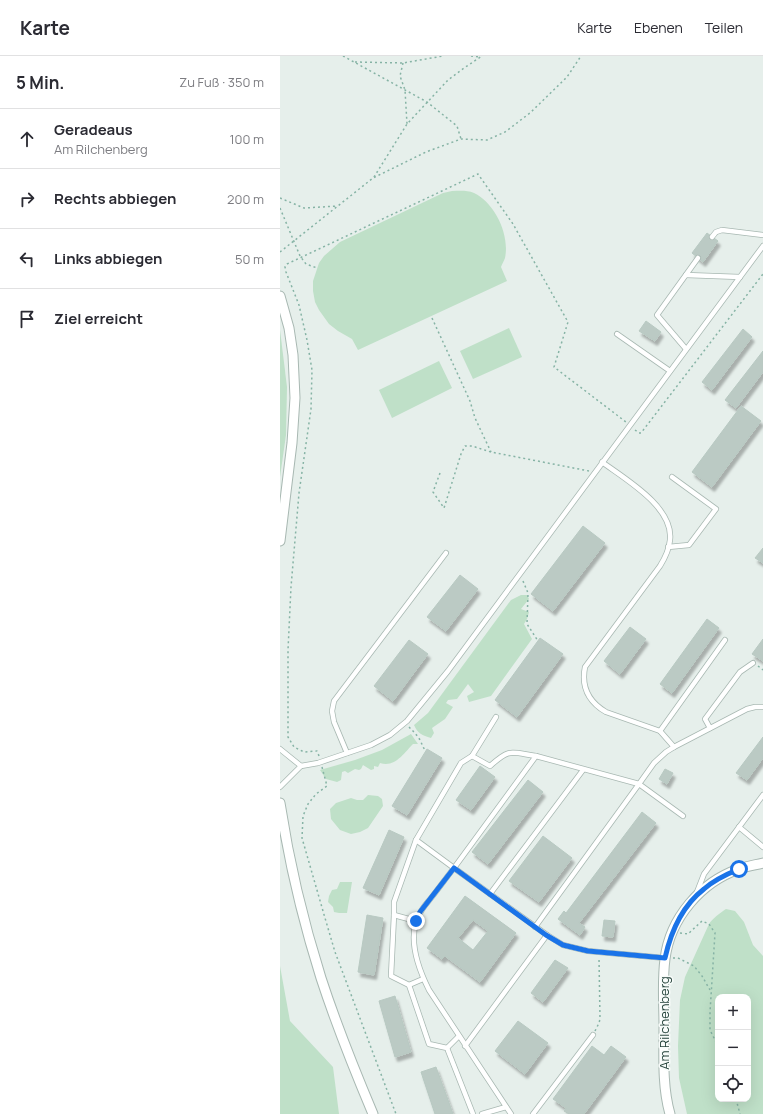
<!DOCTYPE html>
<html lang="de">
<meta charset="utf-8">
<style>
body{margin:0;font-family:Manrope,sans-serif;background:#f2f2f3;color:#2b2b33}
.controls{position:absolute;right:12px;bottom:12px;display:grid;overflow:hidden;border-radius:8px;box-shadow:0 4px 16px #0002}
.controls button{width:36px;height:36px;display:grid;place-items:center;padding:0;border:0;border-bottom:1px solid #e1e1e2;background:#fff;color:#2b2b33;font:20px sans-serif}
.stop{position:absolute;width:12px;height:12px;margin:-9px;border:3px solid #1a73e8;border-radius:50%;background:#fff}
.stop.end{background:#1a73e8;border-color:#fff;box-shadow:0 1px 4px #0008}
.list{margin:0;padding:0;list-style:none}
h2{display:flex;justify-content:space-between;align-items:center;height:52px;margin:0;padding:0 16px;font-size:17px}
h2 small{font-size:13px;font-weight:400;color:#7c7c81}
.list li{display:grid;grid-template-columns:26px 1fr auto;gap:12px;align-items:center;box-sizing:border-box;height:60px;padding:0 16px;border-top:1px solid #e1e1e2}
.list b{display:block;font-size:15px;white-space:nowrap}
.list p{margin:0;font-size:13px;white-space:nowrap;color:#7c7c81}
.list em{font-size:13px;font-style:normal;color:#7c7c81}
.icon{flex:none;width:22px;height:22px;fill:none;stroke:currentColor;stroke-width:2;stroke-linecap:round;stroke-linejoin:round}
.map{position:relative;flex:none;width:483px;height:1058px;overflow:hidden}
header{display:flex;align-items:center;gap:24px;box-sizing:border-box;height:56px;padding:0 20px;background:#fff;border-bottom:1px solid #e1e1e2}
header strong{font-size:19px}
nav{display:flex;gap:22px;margin-inline-start:auto;font-size:14px}
main{display:flex}
aside{flex:1;background:#fff}
.map>svg:first-child{display:block}
</style>
<header>
<strong>Karte</strong>
<nav><a>Karte</a><a>Ebenen</a><a>Teilen</a></nav>
</header>
<main>
<aside>
<h2>5 Min.<small>Zu Fuß · 350 m</small></h2>
<ul class="list">
<li><svg class="icon" aria-label="ahead" viewBox="0 0 24 24"><path d="M12 20V5M6 11l6-6 6 6"/></svg><div><b>Geradeaus</b><p>Am Rilchenberg</p></div><em>100 m</em></li>
<li><svg class="icon" aria-label="right" viewBox="0 0 24 24"><path d="M7 20v-9h11M14 6l5 5-5 5"/></svg><div><b>Rechts abbiegen</b></div><em>200 m</em></li>
<li><svg class="icon" aria-label="left" viewBox="0 0 24 24"><path d="M17 20v-9H6M10 6l-5 5 5 5"/></svg><div><b>Links abbiegen</b></div><em>50 m</em></li>
<li><svg class="icon" aria-label="arrive" viewBox="0 0 24 24"><path d="M6 21V4h12l-3 4 3 4H6"/></svg><div><b>Ziel erreicht</b></div></li>
</ul>
</aside>
<div class="map">
<svg width="483" height="1058" viewBox="0 0 483 1058">
<defs>
<filter id="shadow"><feDropShadow dx="2.5" dy="4.5" stdDeviation="1" flood-color="#0004"/></filter>
</defs>
<rect width="100%" height="100%" fill="#e6efeb"/>
<g fill="#bfe0c8" fill-rule="evenodd">
<path d="M172 135C179 135 187 134 194 137 215 147 230 179 225 202 224 205 222 208 221 211L227 225 78 294 72 283 58 275 49 268 39 254 35 246 33 235V225L39 207 44 200 60 186 163 137Z"/>
<polygon points="229,272 242,301 193,323 180,295"/>
<polygon points="0,274 7,331 6,379 0,421"/>
<polygon points="159,305 172,332 112,362 99,334"/>
<path d="M241 539H247L249 543 241 553 249 556 247 563 244 568 252 583 211 640 189 646 187 640 194 636 188 628 177 643 168 644 166 647 173 651 165 663 152 672 154 677 151 682C142 679 138 678 134 669L148 657 231 544Z"/>
<path d="M131 678 138 688H133C124 697 115 712 100 707L98 711 94 710V713L91 714 83 709 81 713 79 714 75 713 68 717 65 715 62 716 61 724 57 726 46 723 40 714 75 704 102 694Z"/>
<polygon points="88,739 98,740 102,743 103,750 88,772 80,776 71,778 60,774 51,763 50,753 56,747 71,742 77,744 83,744"/>
<polygon points="60,826 72,826 67,857 59,857 54,856 53,851 48,846 49,840 52,834 57,833"/>
<path d="M446 853 455 855 464 866 473 889 483 900V1058H407L399 1022 398 990 400 944 405 921 429 868C433 862 440 857 446 853ZM438 941H468V1043H438Z"/>
<polygon points="0,910 10,965 53,1011 59,1058 0,1058"/>
</g>
<g fill="#bbcac4" stroke="#b8c9c2" fill-rule="evenodd" filter="url(#shadow)">
<polygon points="427,177 438,185 423,206 412,197"/>
<polygon points="366,265 381,276 375,285 359,275"/>
<polygon points="463,273 472,281 432,334 422,326"/>
<polygon points="483,295 483,316 456,352 445,344"/>
<polygon points="461,350 481,365 432,431 412,416"/>
<polygon points="303,470 325,487 273,555 251,538"/>
<polygon points="483,492 483,507 475,502"/>
<polygon points="180,519 198,533 166,575 147,561"/>
<polygon points="427,563 439,572 392,637 380,628"/>
<polygon points="350,571 366,583 340,618 324,605"/>
<polygon points="260,582 283,598 237,661 215,644"/>
<polygon points="483,583 483,605 472,598"/>
<polygon points="129,584 148,598 113,645 94,630"/>
<polygon points="483,681 483,702 467,724 456,717"/>
<polygon points="147,693 162,702 127,759 112,750"/>
<polygon points="200,710 215,721 191,754 176,744"/>
<polygon points="385,713 393,717 387,728 379,723"/>
<polygon points="248,724 263,736 208,808 192,796"/>
<polygon points="362,756 376,767 299,867 305,871 300,879 278,863 284,855 286,857"/>
<polygon points="109,774 124,781 99,839 83,832"/>
<polygon points="263,780 292,802 259,846 229,825"/>
<path d="M185 840 236 877 200 926 165 900 162 903 147 892ZM193 864 208 875 193 894 178 882Z"/>
<polygon points="87,859 103,862 94,919 78,916"/>
<polygon points="324,864 335,865 333,881 322,880"/>
<polygon points="275,904 288,912 263,946 251,937"/>
<polygon points="115,940 131,996 115,1001 99,945"/>
<polygon points="238,965 268,987 245,1018 215,995"/>
<polygon points="312,990 324,999 331,990 346,1001 304,1058 289,1058 284,1055 286,1052 273,1043"/>
<polygon points="156,1011 173,1058 155,1058 141,1016"/>
</g>
<g fill="none" stroke-linecap="round" stroke-linejoin="round">
<g stroke="#a8b8b2" stroke-width="6">
<g id="service">
<polyline points="432,181 436,176 442,174 483,179"/>
<polyline points="406,219 460,221"/>
<polyline points="337,278 390,315"/>
<polyline points="406,293 377,259 418,202"/>
<path d="M322 406C345 423 394 451 390 484 389 494 385 502 380 510L305 611C301 631 309 646 326 656L380 675 394 691"/>
<polyline points="388,491 409,489 436,453 392,421"/>
<path d="M216 661 192 700 210 710C230 692 230 696 256 700"/>
<polyline points="430,672 425,663 460,616 473,607"/>
<polyline points="380,675 445,584"/>
<polyline points="0,693 21,710 0,731"/>
<polyline points="67,697 54,666 52,655 54,645 166,497"/>
<polyline points="192,700 181,707 136,784 114,846 114,859 111,920 129,929 149,988 167,992 193,1058"/>
<polyline points="21,710 38,707 91,689 110,679 127,665 168,615 483,190"/>
<polyline points="459,771 483,791"/>
<path d="M136 784 174 812C166 822 159 832 151 842 147 847 143 851 140 857 126 881 138 912 149 934L231 1058"/>
<polyline points="417,836 424,818 483,739"/>
<polyline points="210,838 303,714"/>
<polyline points="114,859 136,865"/>
<polyline points="255,871 359,728 403,760"/>
<polyline points="385,902 308,895 283,889 267,879 174,812 256,700 359,728 374,707 386,696 394,691 467,653 475,651 483,651"/>
<polyline points="129,929 143,923"/>
<polyline points="185,990 267,879"/>
<polyline points="167,992 179,980"/>
<polyline points="202,1058 226,1051"/>
<polyline points="253,1058 313,979"/>
</g>
</g>
<g stroke="#a8b8b2" stroke-width="11">
<g id="minor">
<polyline points="0,240 9,272 13,299 15,342 12,387 0,485"/>
<path d="M0 747C9 806 23 865 41 922 56 968 74 1013 93 1058"/>
<path d="M390 1058C382 1030 384 999 384 970 384 948 382 925 385 903 390 862 421 826 459 813 467 810 475 809 483 807"/>
</g>
</g>
<g stroke="#86b3a5" stroke-width="1.5" stroke-dasharray="2 3" stroke-linecap="butt">
<polyline points="63,0 147,46 177,70 181,83"/>
<polyline points="191,0 201,1"/>
<polyline points="75,6 123,7 163,0"/>
<polyline points="123,7 120,20 125,34 127,68"/>
<polyline points="94,121 127,68 168,24 184,12 202,0"/>
<polyline points="0,142 24,152 58,150"/>
<polyline points="0,152 20,200 26,208 37,212"/>
<polyline points="0,196 93,122 146,96 181,83 207,84 225,76 250,57 287,21 301,0"/>
<polyline points="152,262 190,345 195,362 211,396"/>
<polyline points="355,374 359,377 361,377 483,218"/>
<polyline points="160,417 153,436 164,452 181,398 185,390 192,390 211,396 309,415"/>
<polyline points="243,525 248,537 247,568 258,585"/>
<polyline points="478,610 483,614"/>
<path d="M129 671C133 675 137 679 140 684 142 688 143 692 146 695"/>
<polyline points="39,700 37,695 24,696 14,691 8,681 8,594 11,531 19,437 31,353 32,314 27,284 19,249 6,216 5,211 7,208 198,118 233,168 288,266 274,311 346,366"/>
<polyline points="42,711 47,730 36,738 28,748 23,760 22,782 45,862 55,896 116,1058"/>
<polyline points="400,877 408,878 422,865 429,868 435,877 430,956 430,974 438,990"/>
<polyline points="393,902 398,902 414,910 422,920 430,934"/>
<polyline points="315,975 319,967 320,963 319,902"/>
<polyline points="456,1043 460,1058"/>
</g>
<use href="#service" stroke="#fff" stroke-width="4.5"/>
<use href="#minor" stroke="#fff" stroke-width="9"/>
</g>
<g fill="none" stroke-linecap="round" stroke-linejoin="round">
<path stroke="#1a73e8" stroke-width="5" d="M136 865 140 856 174 812 266 879 283 889 308 895 385 902C391 875 402 850 424 833 434 824 447 818 459 813"/>
</g>
<g text-anchor="middle" stroke-width="3" stroke-linejoin="round" paint-order="stroke">
<g font-size="13" fill="#24423a" stroke="#f7fbf9">
<text transform="translate(384 967) rotate(-90)" y="5">Am Rilchenberg</text>
</g>
</g>
</svg>
<div class="controls">
<button>+</button>
<button>−</button>
<button><svg class="icon" aria-label="locate" viewBox="0 0 24 24"><circle cx="12" cy="12" r="6"/><path d="M12 2v4M12 18v4M2 12h4M18 12h4"/></svg></button>
</div>
<div class="stop" style="left:459px;top:813px"></div>
<div class="stop end" style="left:136px;top:865px"></div>
</div>
</main>
